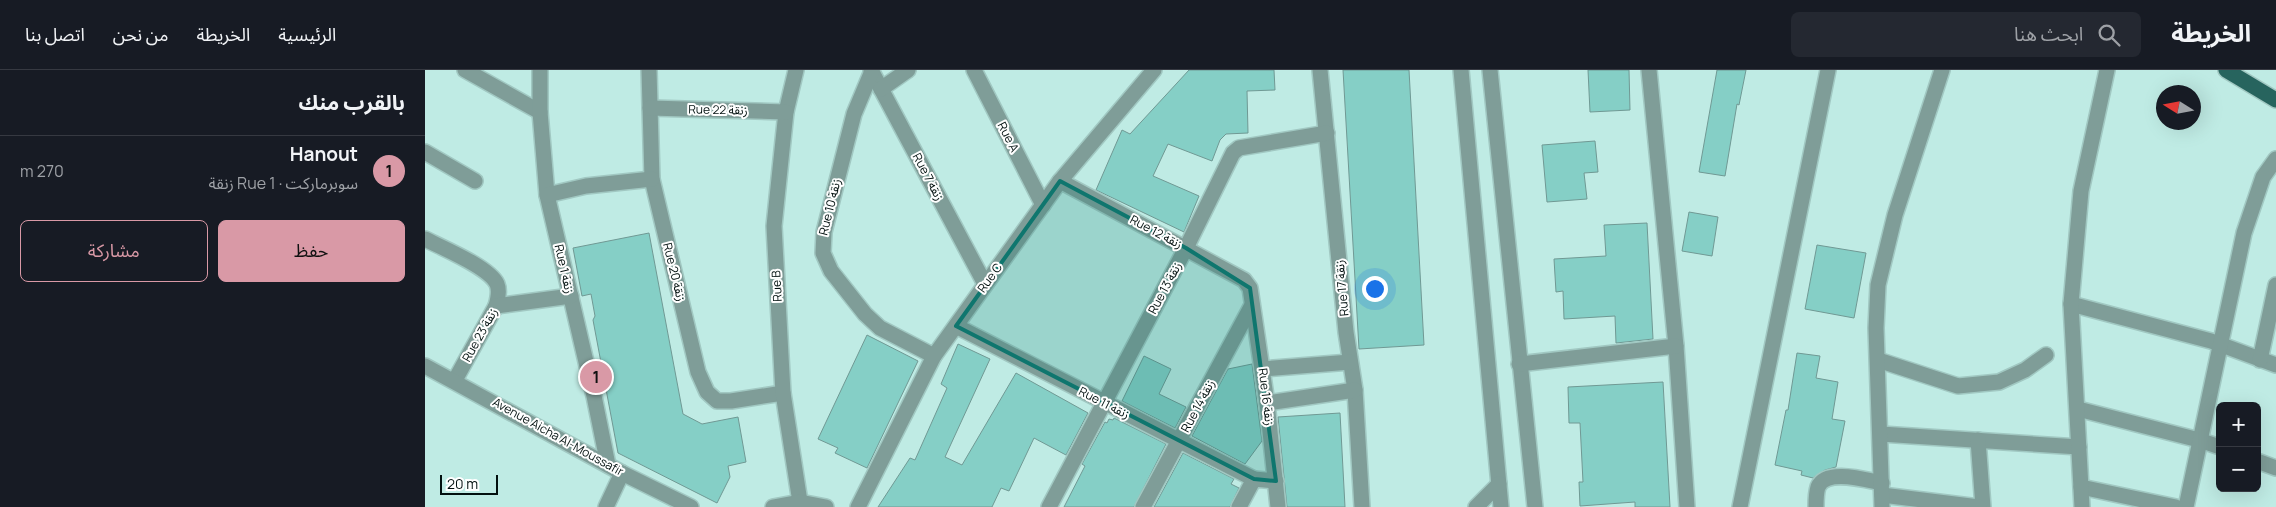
<!DOCTYPE html>
<html lang="ar">
<meta charset="utf-8">
<style>
body{margin:0;font-family:Manrope,"Noto Sans Arabic",sans-serif;background:#242831;color:#f1f3f6;direction:rtl}
.controls{position:absolute;right:15px;bottom:15px;display:grid;overflow:hidden;border-radius:8px;box-shadow:0 5px 20px #0002}
.controls button{width:45px;height:45px;display:grid;place-items:center;padding:0;border:0;border-bottom:1px solid #363941;background:#171b24;color:#f1f3f6;font:25px sans-serif}
.compass{position:absolute;left:1731px;top:15px;width:45px;height:45px;border-radius:50%;background:#171b24;box-shadow:0 5px 20px #0002;rotate:281deg}
.scale{position:absolute;left:15px;bottom:12px;width:58px;box-sizing:border-box;padding-left:5px;border:2px solid #02100f;border-top:0;font-size:14px;line-height:18px;white-space:nowrap;color:#02100f;-webkit-text-stroke:4px #fff;paint-order:stroke}
.you{position:absolute;left:949px;top:218px;width:18px;height:18px;margin:-12px;border:4px solid #fff;border-radius:50%;background:#1a73e8;box-shadow:0 0 0 8px #1a73e833}
.badge{display:grid;place-items:center;width:32px;height:32px;border-radius:50%;background:#d999a6;color:#111;font-size:16px;font-weight:700}
.pin{position:absolute;translate:-50% -50%;border:2px solid #fff;box-shadow:0 1px 5px #0006}
.list{margin:0;padding:0;list-style:none}
h2{display:flex;justify-content:space-between;align-items:center;height:65px;margin:0;padding:0 20px;font-size:21px}
h2 small{font-size:16px;font-weight:400;color:#9ea1a6}
.list li{display:grid;grid-template-columns:32px 1fr auto;gap:15px;align-items:center;box-sizing:border-box;height:70px;padding:0 20px;border-top:1px solid #363941}
.list b{display:block;font-size:19px;white-space:nowrap}
.list p{margin:0;font-size:16px;white-space:nowrap;color:#9ea1a6}
.list em{font-size:16px;font-style:normal;color:#9ea1a6}
.actions{display:flex;gap:10px;padding:15px 20px}
.actions a{flex:1;padding:11px 0;border:1px solid #d999a6;border-radius:8px;text-align:center;font-size:18px;color:#d999a6}
.actions .main{background:#d999a6;color:#111}
.icon{flex:none;width:28px;height:28px;fill:none;stroke:currentColor;stroke-width:2;stroke-linecap:round;stroke-linejoin:round}
.map{position:relative;flex:none;width:1851px;height:437px;overflow:hidden;direction:ltr}
header{display:flex;align-items:center;gap:30px;box-sizing:border-box;height:70px;padding:0 25px;background:#171b24;border-bottom:1px solid #363941}
header strong{font-size:24px}
nav{display:flex;gap:28px;margin-inline-start:auto;font-size:18px}
.search{width:350px;height:45px;background:#242831;display:flex;align-items:center;gap:12px;box-sizing:border-box;padding:0 18px;border-radius:8px;color:#9ea1a6;font-size:19px}
main{display:flex}
aside{flex:1;background:#171b24}
.map>svg:first-child{display:block}
</style>
<header>
<strong>الخريطة</strong>
<div class="search"><svg class="icon" aria-label="search" viewBox="0 0 24 24"><circle cx="10" cy="10" r="6"/><path d="M15 15l6 6"/></svg>ابحث هنا</div>
<nav><a>الرئيسية</a><a>الخريطة</a><a>من نحن</a><a>اتصل بنا</a></nav>
</header>
<main>
<div class="map">
<svg width="1851" height="437" viewBox="0 0 1851 437">
<rect width="100%" height="100%" fill="#bfebe4"/>
<g fill="#85cfc6" stroke="#709994">
<polygon points="764,0 849,0 850,20 822,21 823,63 801,64 795,70 787,91 743,74 728,106 774,126 759,162 671,120 697,60 705,64"/>
<polygon points="918,0 984,0 999,275 934,279"/>
<polygon points="1163,0 1204,0 1205,40 1165,42"/>
<polygon points="1292,0 1321,0 1314,35 1312,34 1300,106 1274,102"/>
<polygon points="1170,71 1173,102 1159,103 1162,129 1122,132 1117,75"/>
<polygon points="1264,142 1293,147 1287,186 1257,181"/>
<polygon points="1222,153 1228,269 1191,273 1190,246 1139,249 1138,221 1131,222 1129,189 1181,186 1179,155"/>
<polygon points="224,163 258,344 277,354 313,347 321,392 303,396 305,407 292,433 193,383 168,250 170,246 166,224 157,226 148,178"/>
<polygon points="1392,175 1441,183 1429,248 1380,239"/>
<polygon points="442,265 493,291 442,398 410,383 413,378 393,369"/>
<polygon points="533,274 565,289 520,387 537,395 591,303 663,343 641,385 609,368 584,421 576,418 567,437 453,437 485,388 490,390 522,318 516,314"/>
<polygon points="1372,283 1395,286 1391,308 1413,312 1407,349 1420,351 1411,397 1400,400 1388,408 1376,405 1377,401 1350,395 1361,340 1363,340"/>
<polygon points="719,286 746,299 734,324 761,337 750,358 697,331"/>
<polygon points="827,294 837,371 820,394 767,366 803,299"/>
<polygon points="1238,312 1245,437 1210,437 1210,432 1155,436 1154,412 1158,412 1155,353 1144,353 1143,317"/>
<polygon points="915,343 920,437 862,437 853,347"/>
<polygon points="689,348 741,374 709,437 639,437 660,396 657,394 680,352 682,353 684,349 688,350"/>
<polygon points="758,383 809,409 806,414 814,418 805,437 729,437"/>
</g>
<g fill="none" stroke-linecap="round" stroke-linejoin="round">
<g stroke="#a1c8c2" stroke-width="18">
<g id="minor">
<polyline points="40,0 115,42"/>
<polyline points="115,0 115,42 122,125 169,326 183,395"/>
<polyline points="224,0 227,109 273,302 282,322 292,331 306,331 358,323"/>
<polyline points="371,0 361,42 349,156 358,323 375,432"/>
<polyline points="446,0 560,214"/>
<polyline points="549,0 618,135"/>
<polyline points="895,0 921,262 930,320 937,437"/>
<polyline points="1036,0 1076,437"/>
<polyline points="1065,0 1110,437"/>
<polyline points="1224,0 1251,276 1262,437"/>
<polyline points="447,1 429,44 399,162 398,183 406,201 440,244 455,258 509,286"/>
<polyline points="456,19 483,0"/>
<polyline points="225,38 361,42"/>
<polyline points="0,82 50,111"/>
<polyline points="635,111 819,210 825,218 842,333 853,437"/>
<polyline points="122,125 161,116 227,109"/>
<path d="M0 169C17 178 64 197 72 214 75 221 73 229 71 236L30 310"/>
<polyline points="1646,234 1786,271 1851,295"/>
<polyline points="71,236 146,226"/>
<polyline points="531,256 829,409"/>
<polyline points="1453,290 1533,316 1574,312 1600,300 1621,285"/>
<polyline points="1835,290 1851,215"/>
<polyline points="1094,294 1251,276"/>
<polyline points="0,296 197,403 266,437"/>
<polyline points="837,299 925,292"/>
<polyline points="842,333 930,320"/>
<polyline points="1653,339 1774,370 1795,377"/>
<polyline points="1456,364 1654,377"/>
<polyline points="1553,370 1558,437"/>
<polyline points="1832,391 1851,398"/>
<polyline points="1656,417 1751,437"/>
<polyline points="1457,425 1554,437"/>
<polyline points="181,437 197,403"/>
<polyline points="348,437 375,432 401,437"/>
<polyline points="433,437 509,286 635,111 729,0"/>
<polyline points="624,437 761,178 808,83 814,78 902,63"/>
<polyline points="718,437 827,235"/>
<polyline points="814,437 829,409 851,411"/>
<polyline points="1051,437 1074,414"/>
<polyline points="1315,437 1403,0"/>
<path d="M1391 437C1391 431 1391 423 1393 417 1401 398 1441 410 1457 413"/>
<polyline points="1457,437 1451,258 1453,215 1470,145 1517,0"/>
<polyline points="1657,437 1646,234 1656,121 1682,0"/>
<polyline points="1761,437 1819,163 1838,107 1851,89"/>
</g>
</g>
<g stroke="#a1c8c2" stroke-width="18">
<polyline id="major" points="1801,0 1851,30"/>
</g>
<use href="#minor" stroke="#7f9d98" stroke-width="15"/>
<use href="#major" stroke="#27645e" stroke-width="15"/>
</g>
<path fill="#0f766e" fill-opacity="0.2" stroke="#0f766e" stroke-width="4" stroke-linejoin="round" d="M635 111 761 178 825 218 851 411 829 409 531 256Z"/>
<g text-anchor="middle" stroke-width="4" stroke-linejoin="round" paint-order="stroke">
<g font-size="12" fill="#02100f" stroke="#fff">
<text transform="translate(293 40) rotate(1)" y="4">Rue 22 زنقة</text>
<text transform="translate(583 67) rotate(63)" y="4">Rue A</text>
<text transform="translate(503 107) rotate(62)" y="4">Rue 7 زنقة</text>
<text transform="translate(405 137) rotate(-76)" y="4">Rue 10 زنقة</text>
<text transform="translate(731 162) rotate(28)" y="4">Rue 12 زنقة</text>
<text transform="translate(139 199) rotate(77)" y="4">Rue 1 زنقة</text>
<text transform="translate(249 202) rotate(76)" y="4">Rue 20 زنقة</text>
<text transform="translate(565 208) rotate(-54)" y="4">Rue C</text>
<text transform="translate(352 216) rotate(-93)" y="4">Rue B</text>
<text transform="translate(740 218) rotate(-62)" y="4">Rue 13 زنقة</text>
<text transform="translate(917 218) rotate(-95)" y="4">Rue 17 زنقة</text>
<text transform="translate(55 265) rotate(-61)" y="4">Rue 23 زنقة</text>
<text transform="translate(841 327) rotate(83)" y="4">Rue 16 زنقة</text>
<text transform="translate(679 333) rotate(27)" y="4">Rue 11 زنقة</text>
<text transform="translate(773 336) rotate(-62)" y="4">Rue 14 زنقة</text>
<text transform="translate(133 367) rotate(29)" y="4">Avenue Aicha Al-Moussafir</text>
</g>
</g>
</svg>
<div class="controls">
<button>+</button>
<button>−</button>
</div>
<svg class="compass" viewBox="-18 -18 36 36"><path d="M0-13l5 13h-10z" fill="#e53935"/><path d="M0 13l5-13h-10z" fill="#9ea1a6"/></svg>
<div class="scale">20 m</div>
<div class="you"></div>
<div class="pin badge" style="left:171px;top:307px">1</div>
</div>
<aside>
<h2>بالقرب منك<small></small></h2>
<ul class="list">
<li><span class="badge">1</span><div><b>Hanout</b><p>سوبرماركت · Rue 1 زنقة</p></div><em>270 m</em></li>
</ul>
<div class="actions"><a class="main">حفظ</a><a>مشاركة</a></div>
</aside>
</main>
